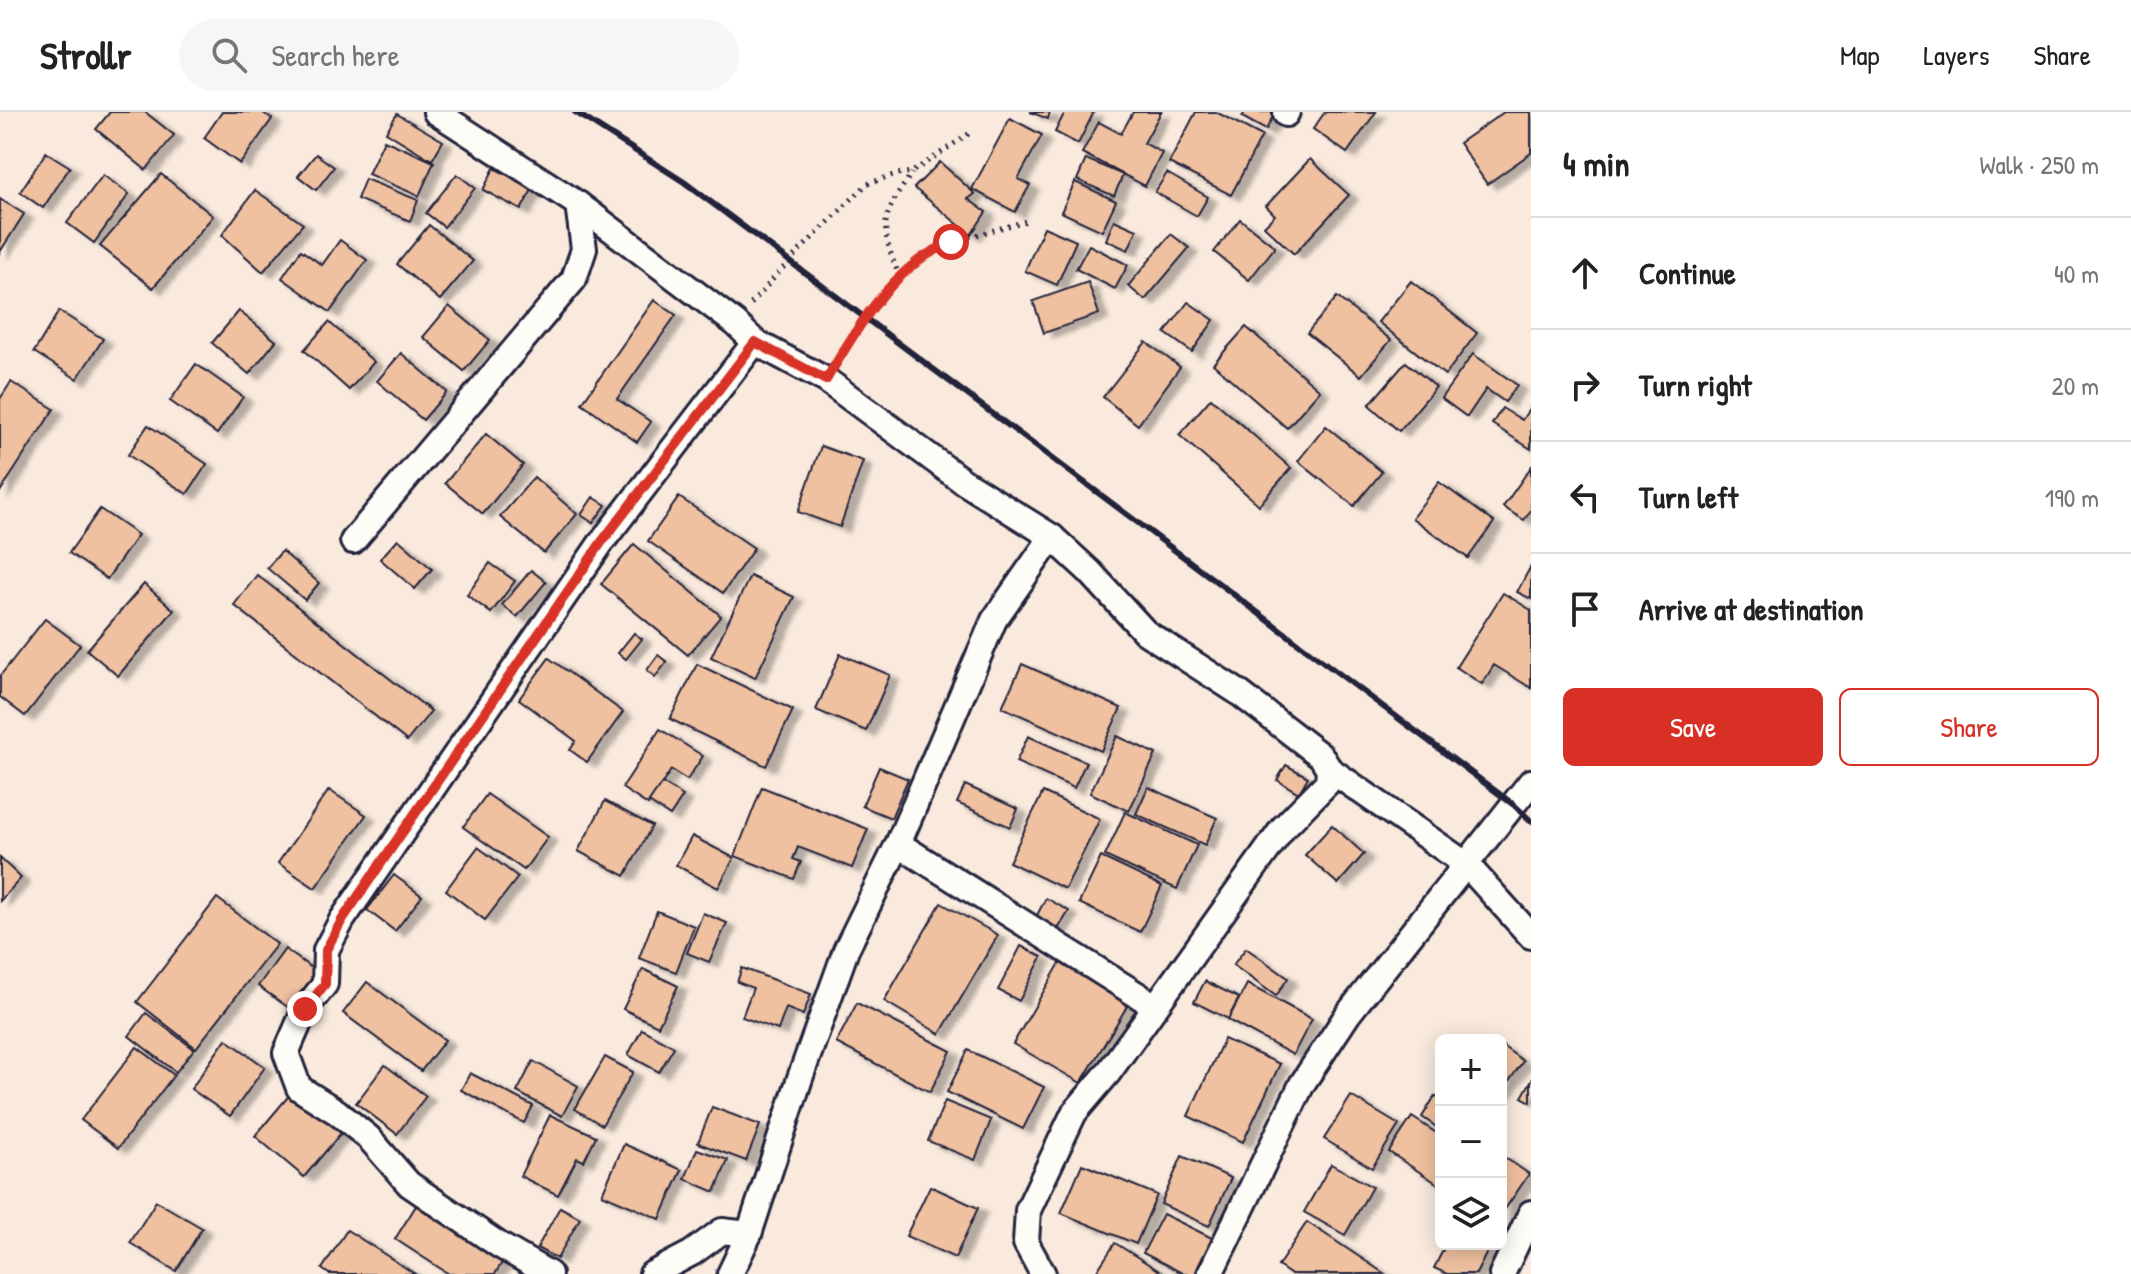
<!DOCTYPE html>
<meta charset="utf-8">
<style>
body{margin:0;font-family:"Patrick Hand",sans-serif;background:#f6f6f6;color:#222}
.controls{position:absolute;right:24px;bottom:24px;display:grid;overflow:hidden;border-radius:12px;box-shadow:0 4px 20px #0003}
.controls button{width:72px;height:72px;display:grid;place-items:center;padding:0;border:0;border-bottom:2px solid #e0e0e0;background:#fff;color:#222;font:40px sans-serif}
.stop{position:absolute;width:24px;height:24px;margin:-18px;border:6px solid #d93025;border-radius:50%;background:#fff}
.stop.end{background:#d93025;border-color:#fff;box-shadow:0 2px 8px #0008}
.list{margin:0;padding:0;list-style:none}
h2{display:flex;justify-content:space-between;align-items:center;height:104px;margin:0;padding:0 32px;font-size:34px}
h2 small{font-size:26px;font-weight:400;color:#767676}
.list li{display:grid;grid-template-columns:52px 1fr auto;gap:24px;align-items:center;box-sizing:border-box;height:112px;padding:0 32px;border-top:2px solid #e0e0e0}
.list b{display:block;font-size:30px;white-space:nowrap}
.list em{font-size:26px;font-style:normal;color:#767676}
.actions{display:flex;gap:16px;padding:24px 32px}
.actions a{flex:1;padding:18px 0;border:2px solid #d93025;border-radius:12px;text-align:center;font-size:28px;color:#d93025}
.actions .main{background:#d93025;color:#fff}
.icon{flex:none;width:44px;height:44px;fill:none;stroke:currentColor;stroke-width:2;stroke-linecap:round;stroke-linejoin:round}
.map{position:relative;flex:none;width:1531px;height:1162px;overflow:hidden}
header{display:flex;align-items:center;gap:48px;box-sizing:border-box;height:112px;padding:0 40px;background:#fff;border-bottom:2px solid #e0e0e0}
header strong{font-size:38px}
nav{display:flex;gap:44px;margin-inline-start:auto;font-size:28px}
.search{width:560px;height:72px;background:#f6f6f6;display:flex;align-items:center;gap:20px;box-sizing:border-box;padding:0 28px;border-radius:44px;color:#767676;font-size:30px}
main{display:flex}
aside{flex:1;background:#fff}
.map>svg:first-child{display:block}
</style>
<header>
<strong>Strollr</strong>
<div class="search"><svg class="icon" aria-label="search" viewBox="0 0 24 24"><circle cx="10" cy="10" r="6"/><path d="M15 15l6 6"/></svg>Search here</div>
<nav><a>Map</a><a>Layers</a><a>Share</a></nav>
</header>
<main>
<div class="map">
<svg width="1531" height="1162" viewBox="0 0 1531 1162">
<defs>
<filter id="shadow"><feDropShadow dx="9" dy="5" stdDeviation="2" flood-color="#0004"/></filter>
</defs>
<rect width="100%" height="100%" fill="#f9eadd"/>
<filter id="ink" filterUnits="userSpaceOnUse"><feTurbulence type="fractalNoise" baseFrequency=".0125" numOctaves="2"/><feDisplacementMap in="SourceGraphic" scale="16" xChannelSelector="R" yChannelSelector="G"/><feConvolveMatrix kernelMatrix="1 2 1 2 8 2 1 2 1" color-interpolation-filters="sRGB"/></filter>
<g filter="url(#ink)">
<g fill="#f0c1a0" stroke="#22223b" stroke-width="2" filter="url(#shadow)">
<polygon points="110,0 145,0 174,23 146,58 96,17"/>
<polygon points="222,0 262,0 272,7 240,52 204,26"/>
<polygon points="1030,0 1050,0 1048,7"/>
<polygon points="1065,0 1094,0 1078,32 1055,20"/>
<polygon points="1133,0 1161,0 1144,31 1162,41 1145,74 1082,41 1099,10 1121,22"/>
<polygon points="1196,0 1216,0 1262,24 1231,83 1169,51"/>
<polygon points="1245,0 1275,0 1266,18 1242,5"/>
<polygon points="1325,0 1376,0 1347,41 1313,17"/>
<polygon points="1504,0 1531,0 1531,41 1487,72 1459,31"/>
<polygon points="397,2 443,29 432,48 386,20"/>
<polygon points="1010,6 1042,23 1018,67 1030,73 1015,100 972,77"/>
<polygon points="384,28 434,50 419,84 368,62"/>
<polygon points="46,40 70,55 43,96 20,80"/>
<polygon points="316,42 334,55 316,78 298,64"/>
<polygon points="1086,47 1123,63 1114,84 1077,68"/>
<polygon points="1310,47 1349,83 1294,142 1264,114 1275,103 1266,94"/>
<polygon points="940,50 975,82 968,87 986,100 971,123 914,76"/>
<polygon points="494,56 533,76 521,98 483,78"/>
<polygon points="1167,61 1208,85 1197,104 1155,80"/>
<polygon points="161,62 213,104 153,176 100,134"/>
<polygon points="457,62 475,76 444,115 426,101"/>
<polygon points="103,63 129,82 94,131 67,111"/>
<polygon points="365,67 418,88 410,109 357,87"/>
<polygon points="1075,70 1116,89 1102,119 1061,100"/>
<polygon points="255,78 303,112 263,160 222,123"/>
<polygon points="0,87 24,102 0,140"/>
<polygon points="1240,107 1275,135 1249,168 1214,140"/>
<polygon points="1114,108 1137,118 1128,138 1106,128"/>
<polygon points="429,113 473,149 440,188 397,152"/>
<polygon points="1044,115 1076,129 1057,173 1025,159"/>
<polygon points="1171,122 1189,136 1145,188 1128,174"/>
<polygon points="340,128 367,148 330,200 282,166 301,138 322,153"/>
<polygon points="1089,133 1128,153 1115,177 1076,157"/>
<polygon points="1411,169 1477,221 1445,263 1378,210"/>
<polygon points="1088,170 1099,202 1044,221 1033,189"/>
<polygon points="1337,185 1391,228 1361,264 1307,221"/>
<polygon points="654,188 676,203 617,287 651,310 637,330 582,291"/>
<polygon points="1188,190 1214,208 1192,240 1165,221"/>
<polygon points="449,194 490,228 464,259 423,225"/>
<polygon points="59,199 103,227 77,267 34,240"/>
<polygon points="239,199 276,229 249,262 212,231"/>
<polygon points="329,210 374,250 349,278 304,238"/>
<polygon points="1246,215 1320,278 1287,316 1213,252"/>
<polygon points="1146,230 1180,255 1138,313 1103,285"/>
<polygon points="401,241 447,280 423,308 377,269"/>
<polygon points="1473,242 1517,273 1505,290 1486,277 1467,305 1441,286"/>
<polygon points="1406,250 1436,275 1399,319 1369,293"/>
<polygon points="196,252 243,285 217,322 170,289"/>
<polygon points="11,270 54,297 0,380 0,287"/>
<polygon points="1211,286 1291,356 1259,393 1179,323"/>
<polygon points="1531,294 1531,337 1492,312 1502,296 1522,308"/>
<polygon points="148,313 207,352 187,382 128,343"/>
<polygon points="1326,314 1382,360 1354,394 1298,349"/>
<polygon points="486,322 523,353 483,402 445,371"/>
<polygon points="821,334 863,349 840,415 798,400"/>
<polygon points="1531,355 1531,398 1524,408 1503,395"/>
<polygon points="534,365 577,402 544,441 500,405"/>
<polygon points="1439,370 1494,410 1468,446 1412,406"/>
<polygon points="593,385 606,393 593,411 581,403"/>
<polygon points="679,385 754,436 723,481 648,429"/>
<polygon points="100,397 138,423 107,467 69,441"/>
<polygon points="398,427 432,457 415,477 380,447"/>
<polygon points="634,432 721,504 688,543 601,472"/>
<polygon points="282,439 319,471 305,488 267,456"/>
<polygon points="490,451 515,469 491,501 467,483"/>
<polygon points="1531,454 1531,487 1517,480"/>
<polygon points="531,458 546,470 517,505 502,493"/>
<polygon points="257,463 431,599 407,629 234,493"/>
<polygon points="750,464 794,485 755,566 711,545"/>
<polygon points="144,472 174,498 118,564 87,538"/>
<polygon points="1503,481 1531,498 1531,576 1494,553 1482,572 1456,555"/>
<polygon points="45,507 80,533 25,604 0,585 0,564"/>
<polygon points="634,521 642,527 626,547 618,541"/>
<polygon points="840,542 890,563 866,619 816,598"/>
<polygon points="658,543 667,550 655,565 647,558"/>
<polygon points="549,546 623,600 587,650 570,638 576,629 519,587"/>
<polygon points="697,552 793,598 766,654 670,607"/>
<polygon points="1022,552 1121,596 1101,639 1002,595"/>
<polygon points="660,617 703,644 687,668 671,658 648,693 622,676"/>
<polygon points="1028,624 1086,650 1074,676 1016,650"/>
<polygon points="1117,624 1156,642 1129,699 1090,681"/>
<polygon points="1286,653 1308,665 1299,681 1277,668"/>
<polygon points="879,655 908,667 891,706 862,694"/>
<polygon points="662,671 683,684 670,704 649,690"/>
<polygon points="965,673 1018,697 1010,715 957,691"/>
<polygon points="762,675 868,717 852,756 798,735 793,747 801,750 794,767 735,744"/>
<polygon points="1148,675 1217,706 1205,733 1136,702"/>
<polygon points="329,678 366,703 315,776 278,751"/>
<polygon points="1043,680 1100,707 1065,777 1009,750"/>
<polygon points="487,682 548,725 524,758 463,715"/>
<polygon points="605,689 652,714 625,764 578,739"/>
<polygon points="1125,700 1197,733 1177,777 1105,744"/>
<polygon points="1332,713 1364,742 1338,772 1305,743"/>
<polygon points="692,724 734,746 718,776 676,753"/>
<polygon points="478,735 518,765 485,808 446,778"/>
<polygon points="1101,745 1162,774 1140,820 1079,791"/>
<polygon points="0,746 21,766 0,789"/>
<polygon points="394,763 422,784 395,819 367,798"/>
<polygon points="217,786 277,832 196,936 137,890"/>
<polygon points="1046,786 1069,799 1058,817 1036,805"/>
<polygon points="941,791 998,823 940,922 884,889"/>
<polygon points="657,799 694,814 676,860 639,846"/>
<polygon points="703,801 727,811 709,850 687,841"/>
<polygon points="1021,834 1042,845 1019,889 998,878"/>
<polygon points="1246,836 1288,866 1276,884 1233,853"/>
<polygon points="285,837 317,860 289,896 258,874"/>
<polygon points="1060,851 1129,891 1081,971 1013,932"/>
<polygon points="742,856 811,882 803,903 786,896 778,918 742,905 753,876 737,870"/>
<polygon points="643,857 678,874 658,914 623,897"/>
<polygon points="1205,869 1239,886 1228,907 1194,890"/>
<polygon points="367,870 445,928 421,959 343,901"/>
<polygon points="1247,872 1312,907 1293,943 1228,908"/>
<polygon points="857,891 951,939 930,980 836,931"/>
<polygon points="146,901 194,937 176,960 129,924"/>
<polygon points="642,917 674,935 659,960 628,943"/>
<polygon points="226,927 265,955 230,1004 191,977"/>
<polygon points="1224,927 1280,952 1243,1030 1188,1004"/>
<polygon points="1501,933 1523,949 1501,981"/>
<polygon points="137,935 174,963 118,1036 81,1008"/>
<polygon points="968,938 1044,975 1023,1017 947,980"/>
<polygon points="605,945 633,960 602,1013 575,997"/>
<polygon points="533,949 578,974 562,1004 517,980"/>
<polygon points="385,953 426,984 397,1022 356,991"/>
<polygon points="470,961 533,994 524,1011 461,978"/>
<polygon points="1531,969 1531,990 1522,985"/>
<polygon points="292,980 341,1021 304,1065 255,1024"/>
<polygon points="1351,984 1399,1013 1372,1056 1324,1027"/>
<polygon points="1435,984 1441,988 1441,1018 1422,1005"/>
<polygon points="945,989 991,1008 975,1048 928,1029"/>
<polygon points="712,995 760,1013 746,1049 698,1031"/>
<polygon points="550,1003 596,1024 584,1049 577,1046 558,1083 520,1064"/>
<polygon points="1412,1005 1441,1024 1441,1074 1389,1040"/>
<polygon points="624,1032 682,1058 660,1107 602,1082"/>
<polygon points="697,1037 728,1048 715,1080 685,1067"/>
<polygon points="1501,1043 1529,1062 1501,1103"/>
<polygon points="1182,1044 1231,1066 1209,1114 1161,1092"/>
<polygon points="1082,1052 1157,1083 1136,1132 1061,1101"/>
<polygon points="1331,1052 1372,1075 1345,1123 1304,1100"/>
<polygon points="930,1074 978,1096 955,1146 906,1124"/>
<polygon points="156,1089 202,1116 176,1159 130,1131"/>
<polygon points="419,1089 506,1144 495,1162 449,1162 395,1127"/>
<polygon points="560,1095 580,1106 557,1147 537,1136"/>
<polygon points="1163,1102 1214,1127 1196,1162 1184,1162 1143,1141"/>
<polygon points="1307,1110 1385,1162 1290,1162 1278,1154"/>
<polygon points="347,1118 415,1162 329,1162 322,1157"/>
<polygon points="1115,1131 1164,1162 1095,1162"/>
<polygon points="1446,1132 1491,1132 1476,1162 1447,1162 1434,1156"/>
</g>
<g fill="none" stroke-linecap="round" stroke-linejoin="round">
<g stroke="#22223b" stroke-width="30">
<g id="minor">
<polyline points="436,0 578,92 735,211 755,230 826,268 964,370 1052,425 1090,460 1145,520 1238,580 1321,644 1329,657 1328,670 1283,716 1108,961 1074,1001 1028,1098 1026,1131 1043,1162"/>
<polyline points="1286,2 1287,0"/>
<polyline points="353,429 574,167 584,137 578,92"/>
<polyline points="1329,657 1467,753 1531,824"/>
<polyline points="898,732 1155,894"/>
<polyline points="549,1162 499,1133 409,1072 369,1026 337,1000 299,976 286,941 305,897 325,872 326,838 342,808 601,431 755,230"/>
<polyline points="652,1162 692,1141 722,1119 749,1122"/>
<polyline points="730,1162 749,1122 800,966 846,838 898,732 994,508 1052,425"/>
<polyline points="1210,1162 1302,972 1348,902 1531,670"/>
<polyline points="1502,1162 1531,1101"/>
</g>
</g>
<g stroke="#22223b" stroke-width="5" stroke-dasharray="2 6" stroke-linecap="butt">
<path d="M899 165C895 151 887 135 886 120 883 99 901 78 912 61"/>
<polyline points="751,192 789,149 867,72 896,62 912,60 970,21"/>
<polyline points="839,247 864,205 899,165 920,147 951,130 1026,109"/>
</g>
<use href="#minor" stroke="#fdfcf7" stroke-width="24"/>
<polyline stroke="#22223b" stroke-width="6" points="575,0 684,70 1514,693 1531,709"/>
</g>
</g>
<g fill="none" stroke-linecap="round" stroke-linejoin="round" filter="url(#ink)">
<path stroke="#d93025" stroke-width="10" d="M305 897 325 872 326 838 342 808 601 431 755 230 826 268C852 225 877 180 918 149 928 141 940 136 951 130"/>
</g>
</svg>
<div class="controls">
<button>+</button>
<button>−</button>
<button><svg class="icon" aria-label="layers" viewBox="0 0 24 24"><path d="M12 4l9 5-9 5-9-5zM3 14l9 5 9-5"/></svg></button>
</div>
<div class="stop" style="left:951px;top:130px"></div>
<div class="stop end" style="left:305px;top:897px"></div>
</div>
<aside>
<h2>4 min<small>Walk · 250 m</small></h2>
<ul class="list">
<li><svg class="icon" aria-label="ahead" viewBox="0 0 24 24"><path d="M12 20V5M6 11l6-6 6 6"/></svg><div><b>Continue</b></div><em>40 m</em></li>
<li><svg class="icon" aria-label="right" viewBox="0 0 24 24"><path d="M7 20v-9h11M14 6l5 5-5 5"/></svg><div><b>Turn right</b></div><em>20 m</em></li>
<li><svg class="icon" aria-label="left" viewBox="0 0 24 24"><path d="M17 20v-9H6M10 6l-5 5 5 5"/></svg><div><b>Turn left</b></div><em>190 m</em></li>
<li><svg class="icon" aria-label="arrive" viewBox="0 0 24 24"><path d="M6 21V4h12l-3 4 3 4H6"/></svg><div><b>Arrive at destination</b></div></li>
</ul>
<div class="actions"><a class="main">Save</a><a>Share</a></div>
</aside>
</main>
